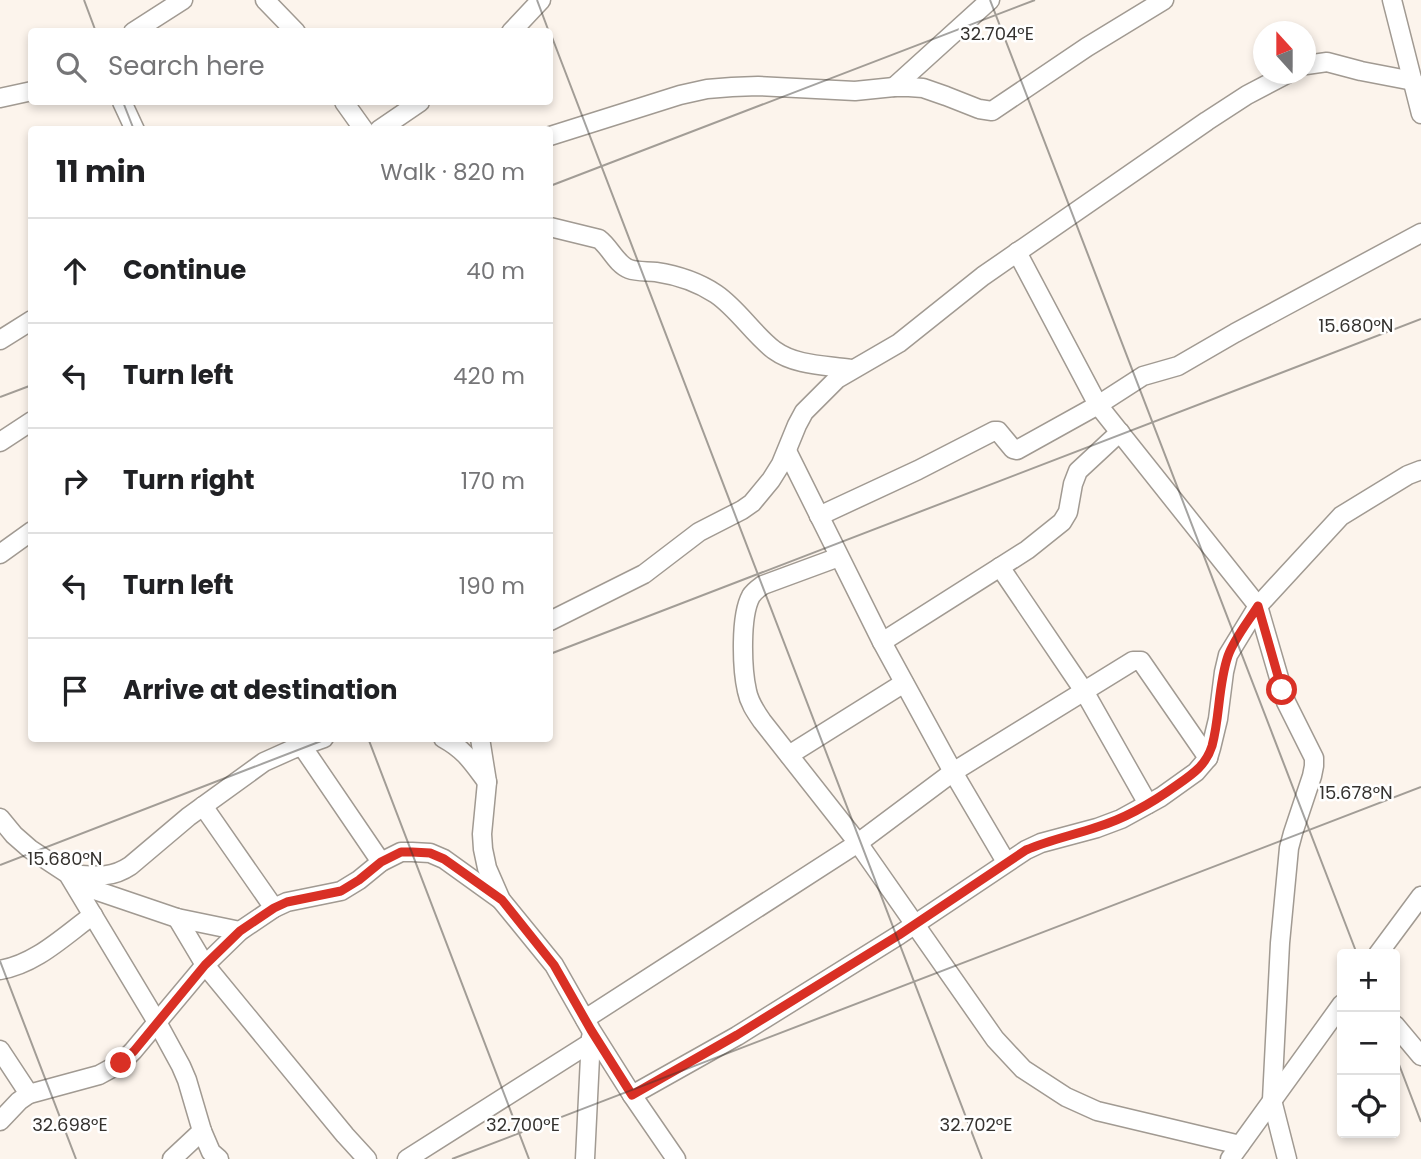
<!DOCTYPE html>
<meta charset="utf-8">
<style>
body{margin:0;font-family:Poppins,sans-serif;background:#f6f6f6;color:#202124}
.controls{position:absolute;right:21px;bottom:21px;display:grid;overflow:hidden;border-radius:7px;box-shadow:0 4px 10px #0003}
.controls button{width:63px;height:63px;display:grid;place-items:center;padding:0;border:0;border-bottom:2px solid #e0e0e0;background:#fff;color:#202124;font:35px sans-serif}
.compass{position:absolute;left:1253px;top:21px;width:63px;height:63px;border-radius:50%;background:#fff;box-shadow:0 4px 10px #0003;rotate:339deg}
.stop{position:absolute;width:21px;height:21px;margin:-16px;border:5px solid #d93025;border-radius:50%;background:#fff}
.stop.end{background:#d93025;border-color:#fff;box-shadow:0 2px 7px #0008}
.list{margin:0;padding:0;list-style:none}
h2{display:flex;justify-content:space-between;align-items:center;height:91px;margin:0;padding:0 28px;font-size:30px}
h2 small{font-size:23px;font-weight:400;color:#757577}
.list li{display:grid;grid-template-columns:46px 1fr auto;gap:21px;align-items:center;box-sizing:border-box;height:105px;padding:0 28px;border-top:2px solid #e0e0e0}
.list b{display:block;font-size:26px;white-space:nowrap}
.list em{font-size:23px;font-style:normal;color:#757577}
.icon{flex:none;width:38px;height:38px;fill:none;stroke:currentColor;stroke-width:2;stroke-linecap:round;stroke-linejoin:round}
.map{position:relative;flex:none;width:1421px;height:1159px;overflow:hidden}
.search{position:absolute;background:#fff;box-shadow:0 4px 10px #0003;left:28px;top:28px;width:525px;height:77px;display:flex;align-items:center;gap:18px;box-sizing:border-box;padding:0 24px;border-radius:7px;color:#757577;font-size:26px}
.panel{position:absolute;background:#fff;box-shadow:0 4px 10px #0003;left:28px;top:126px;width:525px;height:616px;border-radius:7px}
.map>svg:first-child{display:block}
</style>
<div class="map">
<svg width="1421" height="1159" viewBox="0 0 1421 1159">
<rect width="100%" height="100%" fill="#fcf4ec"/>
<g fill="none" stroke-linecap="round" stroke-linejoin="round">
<g stroke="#a19a92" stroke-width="21">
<g id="minor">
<polyline points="265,0 296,32"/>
<polyline points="1392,0 1421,114"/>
<polyline points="133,32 183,0"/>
<polyline points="511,32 541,0"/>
<polyline points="1306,65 1327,62 1361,71 1413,81"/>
<polyline points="894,87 990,0"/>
<polyline points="0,98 32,91"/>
<polyline points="122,102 135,130"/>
<polyline points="344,102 364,130"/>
<polyline points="379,130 420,102"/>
<polyline points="550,136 680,95 707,89 732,87 758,86 855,91 894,87 909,87 923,88 946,96 979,109 992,111 1087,47 1164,0"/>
<path d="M550 227 599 239C610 247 616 264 629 269 637 272 647 271 656 272 676 275 698 282 716 294 738 309 753 334 774 350 796 366 826 365 851 369"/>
<polyline points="1017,252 1098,405 1258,606 1286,702 1314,758 1314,766 1312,776 1293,833 1289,848 1280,943 1272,1100 1287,1159"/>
<polyline points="0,340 32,320"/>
<polyline points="0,442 32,421"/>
<polyline points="787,451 882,642 953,772 1006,862"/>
<polyline points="819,516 918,470 994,431 998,431 1013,449 1017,450 1098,405 1143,376 1178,366 1235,333 1421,233"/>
<polyline points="0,554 32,531"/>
<path d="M839 557 763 585C759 588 754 591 751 596 740 616 742 669 747 691 749 702 755 711 762 721L858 843 995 1039 1023 1069 1066 1097 1097 1111 1240 1145"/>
<polyline points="1000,567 1084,691 1148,804"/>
<polyline points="550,621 644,574 699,532 742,510 752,503 771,480 781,464 797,425 804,412 837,379 899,343 983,276 1207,121 1247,95 1287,74"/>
<polyline points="882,642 1027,550 1062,522 1068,512 1073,484 1078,471 1120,432"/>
<path d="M443 738C465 750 472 762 487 782"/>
<polyline points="480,738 487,782 482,834 483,849 487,868 501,900 554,965 591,1030 632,1095 676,1159"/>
<polyline points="302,746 381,862"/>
<polyline points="789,755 904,683"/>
<polyline points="203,806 274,908"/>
<polyline points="0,818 14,835 30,849 68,874 157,1022 181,1066 187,1080 202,1131 211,1152 219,1159"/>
<path d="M68 874C92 875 109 880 130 866L188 817 264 762 293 749 324 738"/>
<polyline points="74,883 177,918 240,931"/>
<polyline points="177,918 205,965 345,1135 367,1159"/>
<polyline points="1378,954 1421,896"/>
<path d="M0 970C36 964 64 936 93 915"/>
<polyline points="585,1019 858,843 953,772 1133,661 1141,661 1208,758"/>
<polyline points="1395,1025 1421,1056"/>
<polyline points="0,1050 29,1094"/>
<polyline points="632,1095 737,1036 899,935 1026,850 1041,843 1097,828 1121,819 1161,797 1196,772 1208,758 1211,748 1218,719 1224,672 1228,655 1258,606 1341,516 1408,475 1421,470"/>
<polyline points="0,1121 19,1101 29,1094 99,1075 121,1063 133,1051 205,965 240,931 274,908 287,902 341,891 359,880 381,862 401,852 412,852 430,853 444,859 501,900"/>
<polyline points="172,1159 202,1131"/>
<polyline points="407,1159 590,1043"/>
<polyline points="585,1159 591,1037"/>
<polyline points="1230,1159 1342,1004"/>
</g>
</g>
<use href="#minor" stroke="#fff" stroke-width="18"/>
</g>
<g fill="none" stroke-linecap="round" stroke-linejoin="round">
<path stroke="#d93025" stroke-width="9" d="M121 1063 134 1051 205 965 240 931 274 908 287 902 341 891 359 880 381 862 401 852H412L430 853 444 859 502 900 554 965 591 1030 632 1095 737 1035 899 935 1026 850C1049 840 1074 835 1097 827 1127 818 1152 803 1177 785 1193 774 1206 765 1212 746 1220 717 1218 685 1228 656 1234 639 1248 622 1258 606L1282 690"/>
</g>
<path fill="none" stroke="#35322f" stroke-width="2" stroke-opacity="0.45" d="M84 0 96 32M537 0 549 32M990 0 1357 954M550 32 982 1159M123 102 134 130M550 186 1035 0M0 397 32 385M550 654 1421 319M368 738 529 1159M0 865 329 738M0 961 76 1159M1395 1054 1421 1122M452 1159 1421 787"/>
<g font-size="18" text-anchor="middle" fill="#35322f" stroke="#fff" stroke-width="5" stroke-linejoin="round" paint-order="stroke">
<text x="997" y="40">32.704°E</text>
<text x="1356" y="332">15.680°N</text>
<text x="1356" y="799">15.678°N</text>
<text x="65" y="865">15.680°N</text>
<text x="70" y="1131">32.698°E</text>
<text x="523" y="1131">32.700°E</text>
<text x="976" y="1131">32.702°E</text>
</g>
</svg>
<div class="controls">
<button>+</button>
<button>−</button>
<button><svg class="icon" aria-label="locate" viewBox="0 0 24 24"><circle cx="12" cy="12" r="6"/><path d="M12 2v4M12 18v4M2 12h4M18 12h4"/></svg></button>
</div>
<svg class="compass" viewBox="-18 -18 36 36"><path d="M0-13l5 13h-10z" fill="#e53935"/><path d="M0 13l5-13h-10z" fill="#757577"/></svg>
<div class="stop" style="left:1282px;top:690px"></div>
<div class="stop end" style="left:121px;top:1063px"></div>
<div class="search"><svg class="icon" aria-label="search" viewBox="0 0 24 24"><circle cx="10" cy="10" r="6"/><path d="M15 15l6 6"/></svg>Search here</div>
<section class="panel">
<h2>11 min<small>Walk · 820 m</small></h2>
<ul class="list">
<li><svg class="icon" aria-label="ahead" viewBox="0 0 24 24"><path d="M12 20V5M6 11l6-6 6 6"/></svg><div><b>Continue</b></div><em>40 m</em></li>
<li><svg class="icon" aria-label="left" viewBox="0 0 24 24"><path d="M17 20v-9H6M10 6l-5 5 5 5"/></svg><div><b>Turn left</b></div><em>420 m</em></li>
<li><svg class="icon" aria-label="right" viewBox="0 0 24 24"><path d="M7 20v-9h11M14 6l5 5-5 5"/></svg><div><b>Turn right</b></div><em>170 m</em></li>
<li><svg class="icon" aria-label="left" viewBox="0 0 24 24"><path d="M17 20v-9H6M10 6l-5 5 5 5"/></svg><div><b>Turn left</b></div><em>190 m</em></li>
<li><svg class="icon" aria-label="arrive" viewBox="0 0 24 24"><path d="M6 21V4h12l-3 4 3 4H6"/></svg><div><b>Arrive at destination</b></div></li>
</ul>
</section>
</div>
